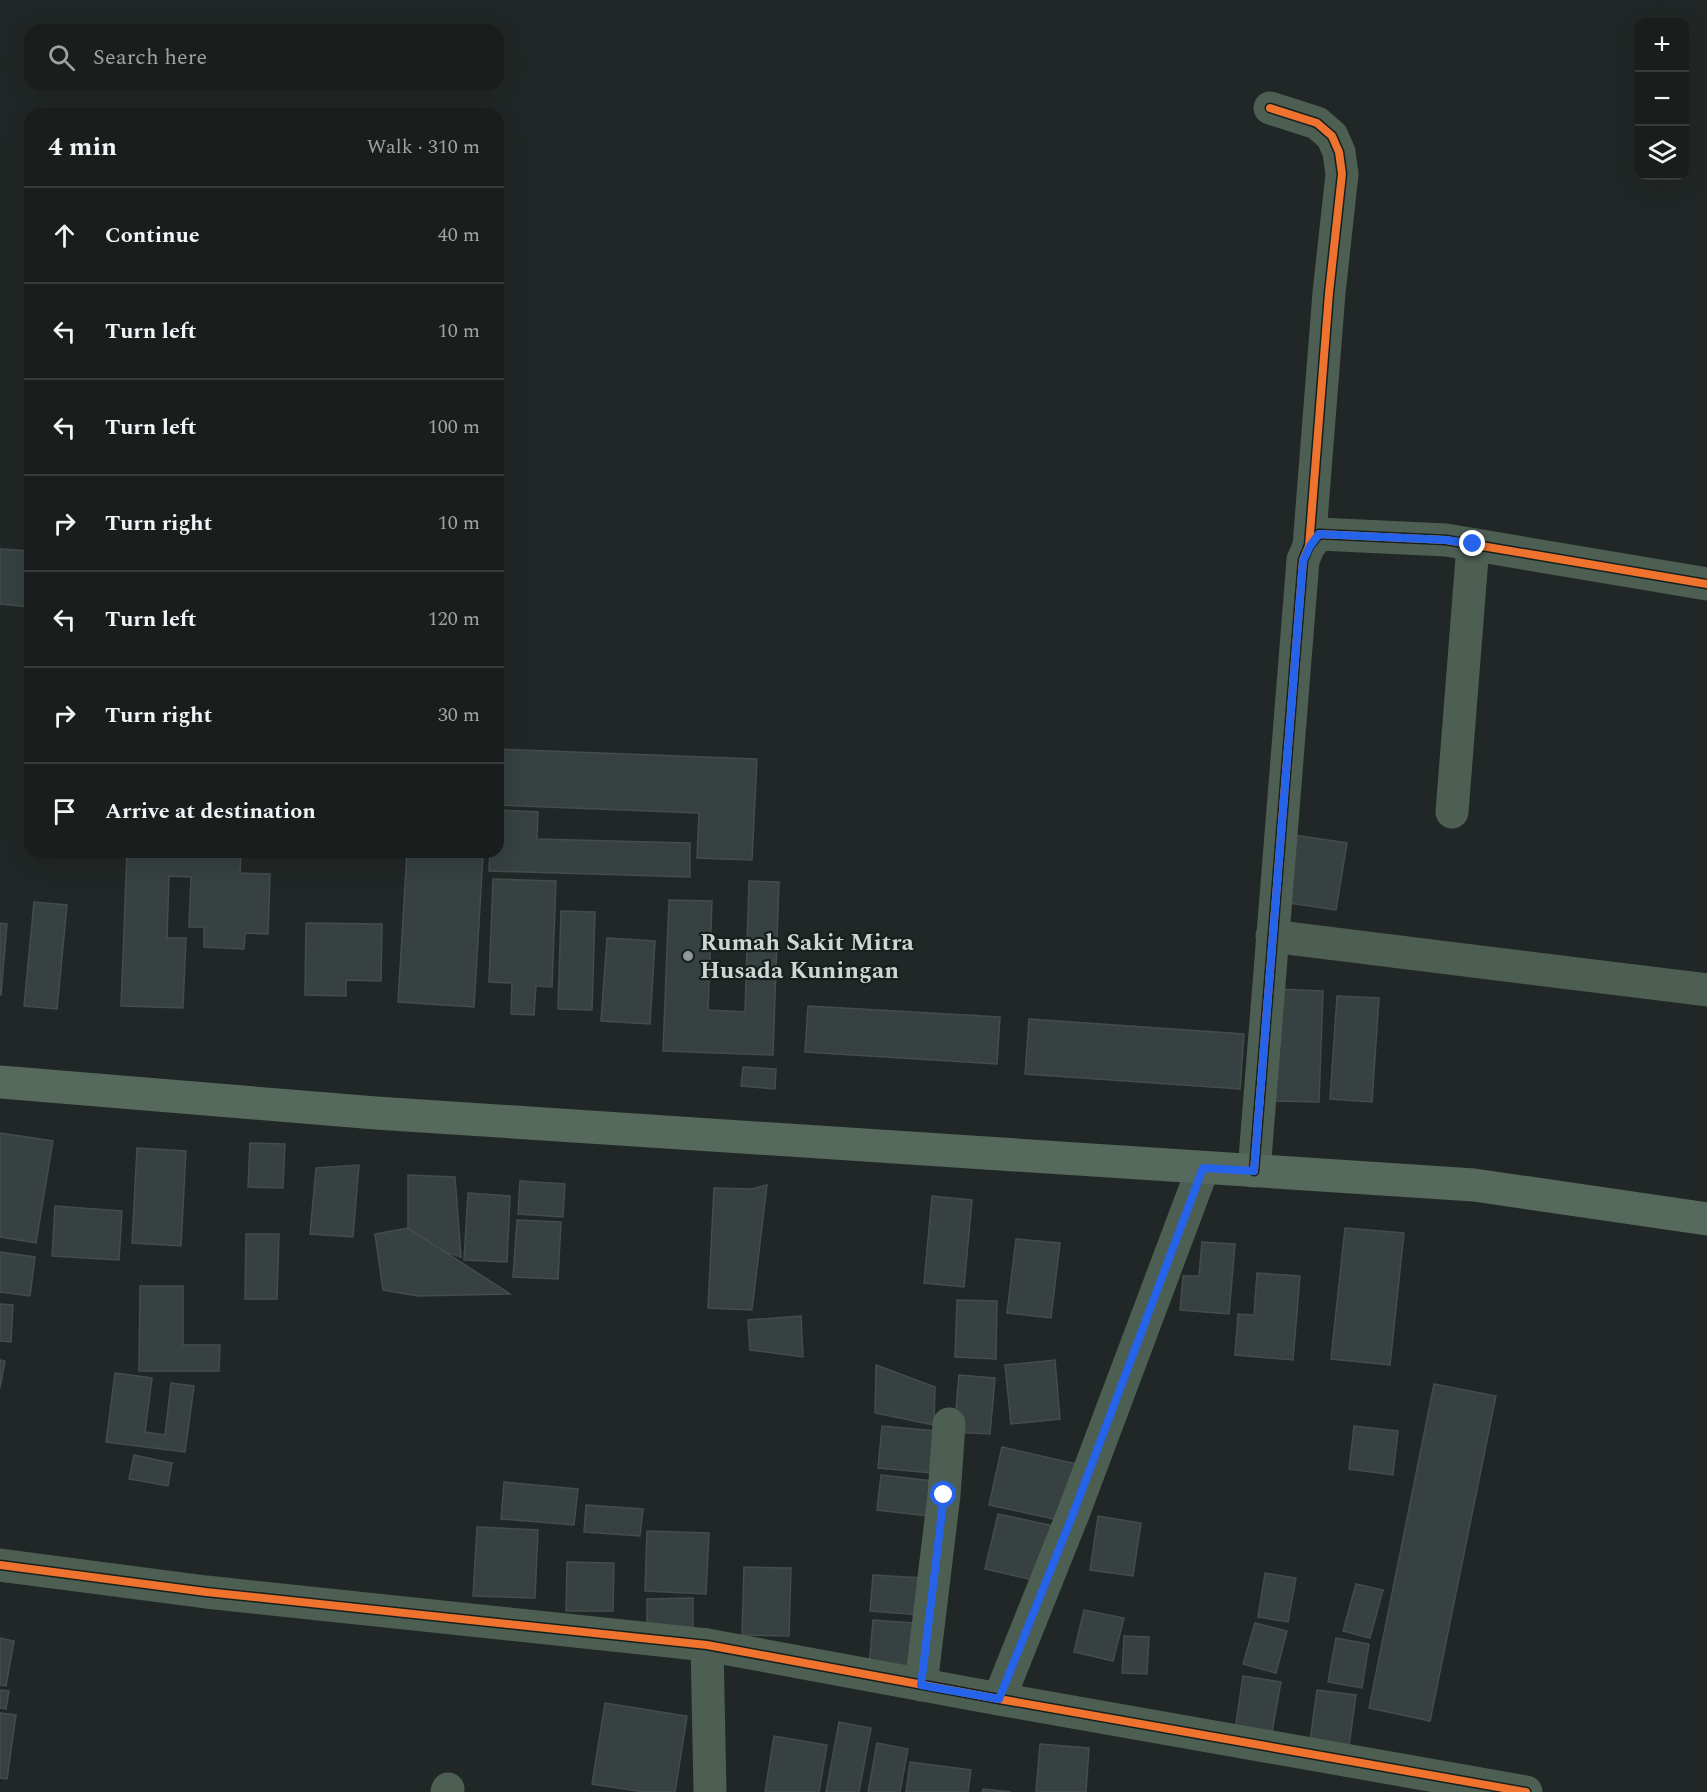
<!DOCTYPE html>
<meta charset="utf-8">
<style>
body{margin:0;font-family:Spectral,serif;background:#222625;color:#f1f3f6}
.controls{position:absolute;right:18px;top:18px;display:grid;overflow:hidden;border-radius:12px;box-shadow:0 6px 24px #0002}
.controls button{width:54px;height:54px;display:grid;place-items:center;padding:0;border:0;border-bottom:2px solid #373b3b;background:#191d1c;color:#f1f3f6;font:30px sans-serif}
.stop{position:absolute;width:18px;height:18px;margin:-14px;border:4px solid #2563eb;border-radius:50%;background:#fff}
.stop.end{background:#2563eb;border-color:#fff;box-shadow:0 2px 6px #0008}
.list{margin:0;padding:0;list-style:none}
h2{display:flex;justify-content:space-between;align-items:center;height:78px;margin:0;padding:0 24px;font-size:26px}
h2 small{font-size:20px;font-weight:400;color:#9fa2a3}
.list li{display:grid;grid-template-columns:39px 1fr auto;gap:18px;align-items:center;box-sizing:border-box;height:96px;padding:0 24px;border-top:2px solid #373b3b}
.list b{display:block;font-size:22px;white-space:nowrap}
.list em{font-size:20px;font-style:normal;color:#9fa2a3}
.icon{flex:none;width:33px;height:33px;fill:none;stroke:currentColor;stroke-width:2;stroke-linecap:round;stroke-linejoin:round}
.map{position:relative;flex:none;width:1707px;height:1792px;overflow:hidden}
.search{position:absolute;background:#191d1c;box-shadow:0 6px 24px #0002;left:24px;top:24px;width:480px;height:66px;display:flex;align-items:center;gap:15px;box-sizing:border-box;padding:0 21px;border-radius:18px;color:#9fa2a3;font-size:22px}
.panel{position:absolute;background:#191d1c;box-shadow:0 6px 24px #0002;left:24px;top:108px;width:480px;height:750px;border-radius:18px}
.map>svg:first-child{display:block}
</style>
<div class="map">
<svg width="1707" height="1792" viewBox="0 0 1707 1792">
<rect width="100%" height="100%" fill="#212726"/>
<g fill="#374142" stroke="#464b4b" stroke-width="1.5">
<polygon points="0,549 30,551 30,607 0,604"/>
<polygon points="498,749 757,759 752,860 697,858 699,813 498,805"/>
<polygon points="498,810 538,812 537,839 690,843 690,877 489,871 490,852 498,852"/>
<polygon points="1294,835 1347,843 1336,910 1283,902"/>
<polygon points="127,852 241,852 240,873 270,874 268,934 245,933 244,949 204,947 204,927 189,927 191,877 169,876 167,938 186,938 183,1008 121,1006"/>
<polygon points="407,852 483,856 474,1007 398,1002"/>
<polygon points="493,879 556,881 552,987 536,986 534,1015 511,1014 512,983 489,982"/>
<polygon points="749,881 779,882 773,1055 663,1051 669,900 712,901 708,1010 745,1012"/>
<polygon points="34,902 67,905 57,1009 24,1006"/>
<polygon points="561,911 595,912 592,1010 558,1009"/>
<polygon points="0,923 7,924 1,995 0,995"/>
<polygon points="306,923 382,924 381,981 346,980 346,996 305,995"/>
<polygon points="607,938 655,941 650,1024 601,1021"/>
<polygon points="1277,989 1323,991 1319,1102 1273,1101"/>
<polygon points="1337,996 1379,998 1372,1102 1330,1099"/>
<polygon points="808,1006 1000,1017 997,1064 805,1052"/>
<polygon points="1029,1019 1244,1034 1240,1089 1025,1074"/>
<polygon points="743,1067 776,1069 775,1089 741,1086"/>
<polygon points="0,1133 53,1141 36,1243 0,1237"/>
<polygon points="250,1143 285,1144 283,1188 248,1187"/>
<polygon points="137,1148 186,1151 181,1246 132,1243"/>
<polygon points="359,1165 353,1237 310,1234 316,1168"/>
<polygon points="408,1175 455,1177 461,1257 408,1240"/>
<polygon points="520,1181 565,1184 563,1217 518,1214"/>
<polygon points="767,1185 752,1310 708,1308 714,1188 752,1189"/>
<polygon points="468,1193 510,1196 507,1262 464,1260"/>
<polygon points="932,1196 972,1200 964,1287 924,1283"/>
<polygon points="55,1206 122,1211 119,1260 52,1256"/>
<polygon points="517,1220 561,1222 558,1279 513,1277"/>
<polygon points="408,1228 510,1294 418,1296 383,1290 375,1234"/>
<polygon points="1345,1228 1404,1233 1390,1365 1331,1359"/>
<polygon points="246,1234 279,1234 277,1299 245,1299"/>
<polygon points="1016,1239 1060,1243 1051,1318 1007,1313"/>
<polygon points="1202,1242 1235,1244 1229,1314 1180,1310 1183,1276 1199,1276"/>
<polygon points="0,1252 35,1257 30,1296 0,1292"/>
<polygon points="1257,1273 1300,1276 1293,1360 1235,1355 1238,1314 1254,1315"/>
<polygon points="140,1286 183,1286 183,1345 220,1345 219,1371 139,1371"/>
<polygon points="957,1300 997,1301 996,1359 955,1357"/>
<polygon points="0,1304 13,1305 11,1342 0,1341"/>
<polygon points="801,1316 803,1357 750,1350 748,1320"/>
<polygon points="0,1360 5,1361 0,1388"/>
<polygon points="1055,1360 1060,1419 1011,1424 1005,1365"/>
<polygon points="876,1365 935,1387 934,1425 875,1413"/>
<polygon points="115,1373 152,1378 145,1432 165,1435 171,1383 194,1386 185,1452 106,1442"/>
<polygon points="959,1375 995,1378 990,1434 954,1432"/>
<polygon points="1434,1384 1496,1396 1430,1721 1369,1708"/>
<polygon points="882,1426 937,1431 932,1473 878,1468"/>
<polygon points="1354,1426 1398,1431 1393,1475 1349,1469"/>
<polygon points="1002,1447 1077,1464 1063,1521 989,1505"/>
<polygon points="134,1455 172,1463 168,1486 129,1479"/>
<polygon points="881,1475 933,1481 928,1516 877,1510"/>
<polygon points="504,1482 578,1489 574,1525 501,1519"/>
<polygon points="586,1505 643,1509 640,1536 584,1532"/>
<polygon points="998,1514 1054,1526 1042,1582 985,1569"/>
<polygon points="1098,1516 1141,1523 1133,1576 1090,1570"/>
<polygon points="477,1527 538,1530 535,1598 473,1596"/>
<polygon points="647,1531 709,1533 706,1594 645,1591"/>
<polygon points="567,1562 614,1563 613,1611 566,1611"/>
<polygon points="744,1567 791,1568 789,1636 742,1635"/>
<polygon points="1265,1573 1296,1578 1288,1622 1258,1617"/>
<polygon points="873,1575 923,1578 921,1615 870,1611"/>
<polygon points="1356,1584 1383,1590 1370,1638 1343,1631"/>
<polygon points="693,1598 693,1632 647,1633 647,1599"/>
<polygon points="1084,1610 1124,1618 1113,1661 1074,1652"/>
<polygon points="873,1620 914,1623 910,1670 869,1667"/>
<polygon points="1255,1623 1287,1631 1276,1673 1243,1664"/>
<polygon points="1124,1636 1149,1637 1147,1674 1122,1673"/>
<polygon points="0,1638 14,1641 6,1686 0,1685"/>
<polygon points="1336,1638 1369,1644 1362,1688 1328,1682"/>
<polygon points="1243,1676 1281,1682 1271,1737 1235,1730"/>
<polygon points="0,1690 9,1691 6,1709 0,1708"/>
<polygon points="1317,1690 1356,1695 1348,1753 1309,1748"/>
<polygon points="605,1703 687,1716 675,1792 644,1792 592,1784"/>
<polygon points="0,1713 16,1715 7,1779 0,1778"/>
<polygon points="839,1722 871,1728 859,1792 826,1792"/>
<polygon points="774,1736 827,1745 819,1792 765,1792"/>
<polygon points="877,1743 908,1749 900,1792 868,1792"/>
<polygon points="1040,1744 1089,1748 1086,1792 1036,1792"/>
<polygon points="910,1762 971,1770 968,1792 906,1792"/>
<polygon points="983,1789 1011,1792 982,1792"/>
</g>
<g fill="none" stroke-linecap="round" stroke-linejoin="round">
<g stroke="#4d5e52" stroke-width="33">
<polyline points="1270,108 1317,123 1332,136 1339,152 1342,174 1329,293 1309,546"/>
<polyline points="1452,812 1473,545"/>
<polyline points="1272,936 1707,990"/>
<polyline points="1254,1171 1303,560 1309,546 1319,534 1446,540 1707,584"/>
<polyline points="0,1565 206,1592 707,1645 999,1699 1526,1792"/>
<polyline points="707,1645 710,1792"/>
<polyline points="921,1685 944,1495 949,1424"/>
<polyline points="999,1699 1073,1514 1203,1168"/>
<polyline points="447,1792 448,1789"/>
</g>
<polyline stroke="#55695c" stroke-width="33" points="0,1082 376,1113 1474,1185 1707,1219"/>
<g stroke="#16201d" stroke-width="11">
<g id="cycleway">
<polyline points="1270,108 1317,123 1332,136 1339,152 1342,174 1329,293 1309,546"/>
<polyline points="1254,1171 1303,560 1309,546 1319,534 1446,540 1707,584"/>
<polyline points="0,1565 206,1592 707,1645 999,1699 1526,1792"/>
</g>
</g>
<use href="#cycleway" stroke="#ef722f" stroke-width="8"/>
</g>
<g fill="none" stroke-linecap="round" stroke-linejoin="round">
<polyline stroke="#2563eb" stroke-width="8" points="944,1495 921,1685 999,1699 1073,1514 1203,1168 1254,1171 1303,561 1310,546 1319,534 1446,540 1473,544"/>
</g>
<circle fill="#919896" stroke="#16201d" stroke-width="2" cx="688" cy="956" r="6"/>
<g text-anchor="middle" stroke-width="4.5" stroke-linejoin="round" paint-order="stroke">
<g font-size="24" font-weight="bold" fill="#ced5d3" stroke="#16201d" text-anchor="start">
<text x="700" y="950">Rumah Sakit Mitra<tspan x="700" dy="28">Husada Kuningan</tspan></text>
</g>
</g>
</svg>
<div class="controls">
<button>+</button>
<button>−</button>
<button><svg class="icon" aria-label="layers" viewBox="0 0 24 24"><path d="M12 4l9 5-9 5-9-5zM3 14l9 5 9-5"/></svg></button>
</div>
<div class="stop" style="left:944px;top:1495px"></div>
<div class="stop end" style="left:1473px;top:544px"></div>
<div class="search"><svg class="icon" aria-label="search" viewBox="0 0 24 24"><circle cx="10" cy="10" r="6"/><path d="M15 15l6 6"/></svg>Search here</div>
<section class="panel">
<h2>4 min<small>Walk · 310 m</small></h2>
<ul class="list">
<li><svg class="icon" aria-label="ahead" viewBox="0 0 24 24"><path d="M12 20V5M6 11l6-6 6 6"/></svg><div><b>Continue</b></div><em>40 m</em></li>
<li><svg class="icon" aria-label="left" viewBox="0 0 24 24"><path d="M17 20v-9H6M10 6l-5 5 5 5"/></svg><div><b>Turn left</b></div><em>10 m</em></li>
<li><svg class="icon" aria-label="left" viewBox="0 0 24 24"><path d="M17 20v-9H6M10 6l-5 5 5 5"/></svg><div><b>Turn left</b></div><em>100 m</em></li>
<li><svg class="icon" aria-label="right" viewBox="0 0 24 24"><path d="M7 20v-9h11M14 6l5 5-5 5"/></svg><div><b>Turn right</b></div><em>10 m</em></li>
<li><svg class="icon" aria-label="left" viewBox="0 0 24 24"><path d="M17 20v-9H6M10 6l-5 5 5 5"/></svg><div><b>Turn left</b></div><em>120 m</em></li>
<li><svg class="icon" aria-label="right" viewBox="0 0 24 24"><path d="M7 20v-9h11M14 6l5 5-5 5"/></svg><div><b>Turn right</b></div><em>30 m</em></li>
<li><svg class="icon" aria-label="arrive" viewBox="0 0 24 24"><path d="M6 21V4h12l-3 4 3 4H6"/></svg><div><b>Arrive at destination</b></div></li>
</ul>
</section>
</div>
